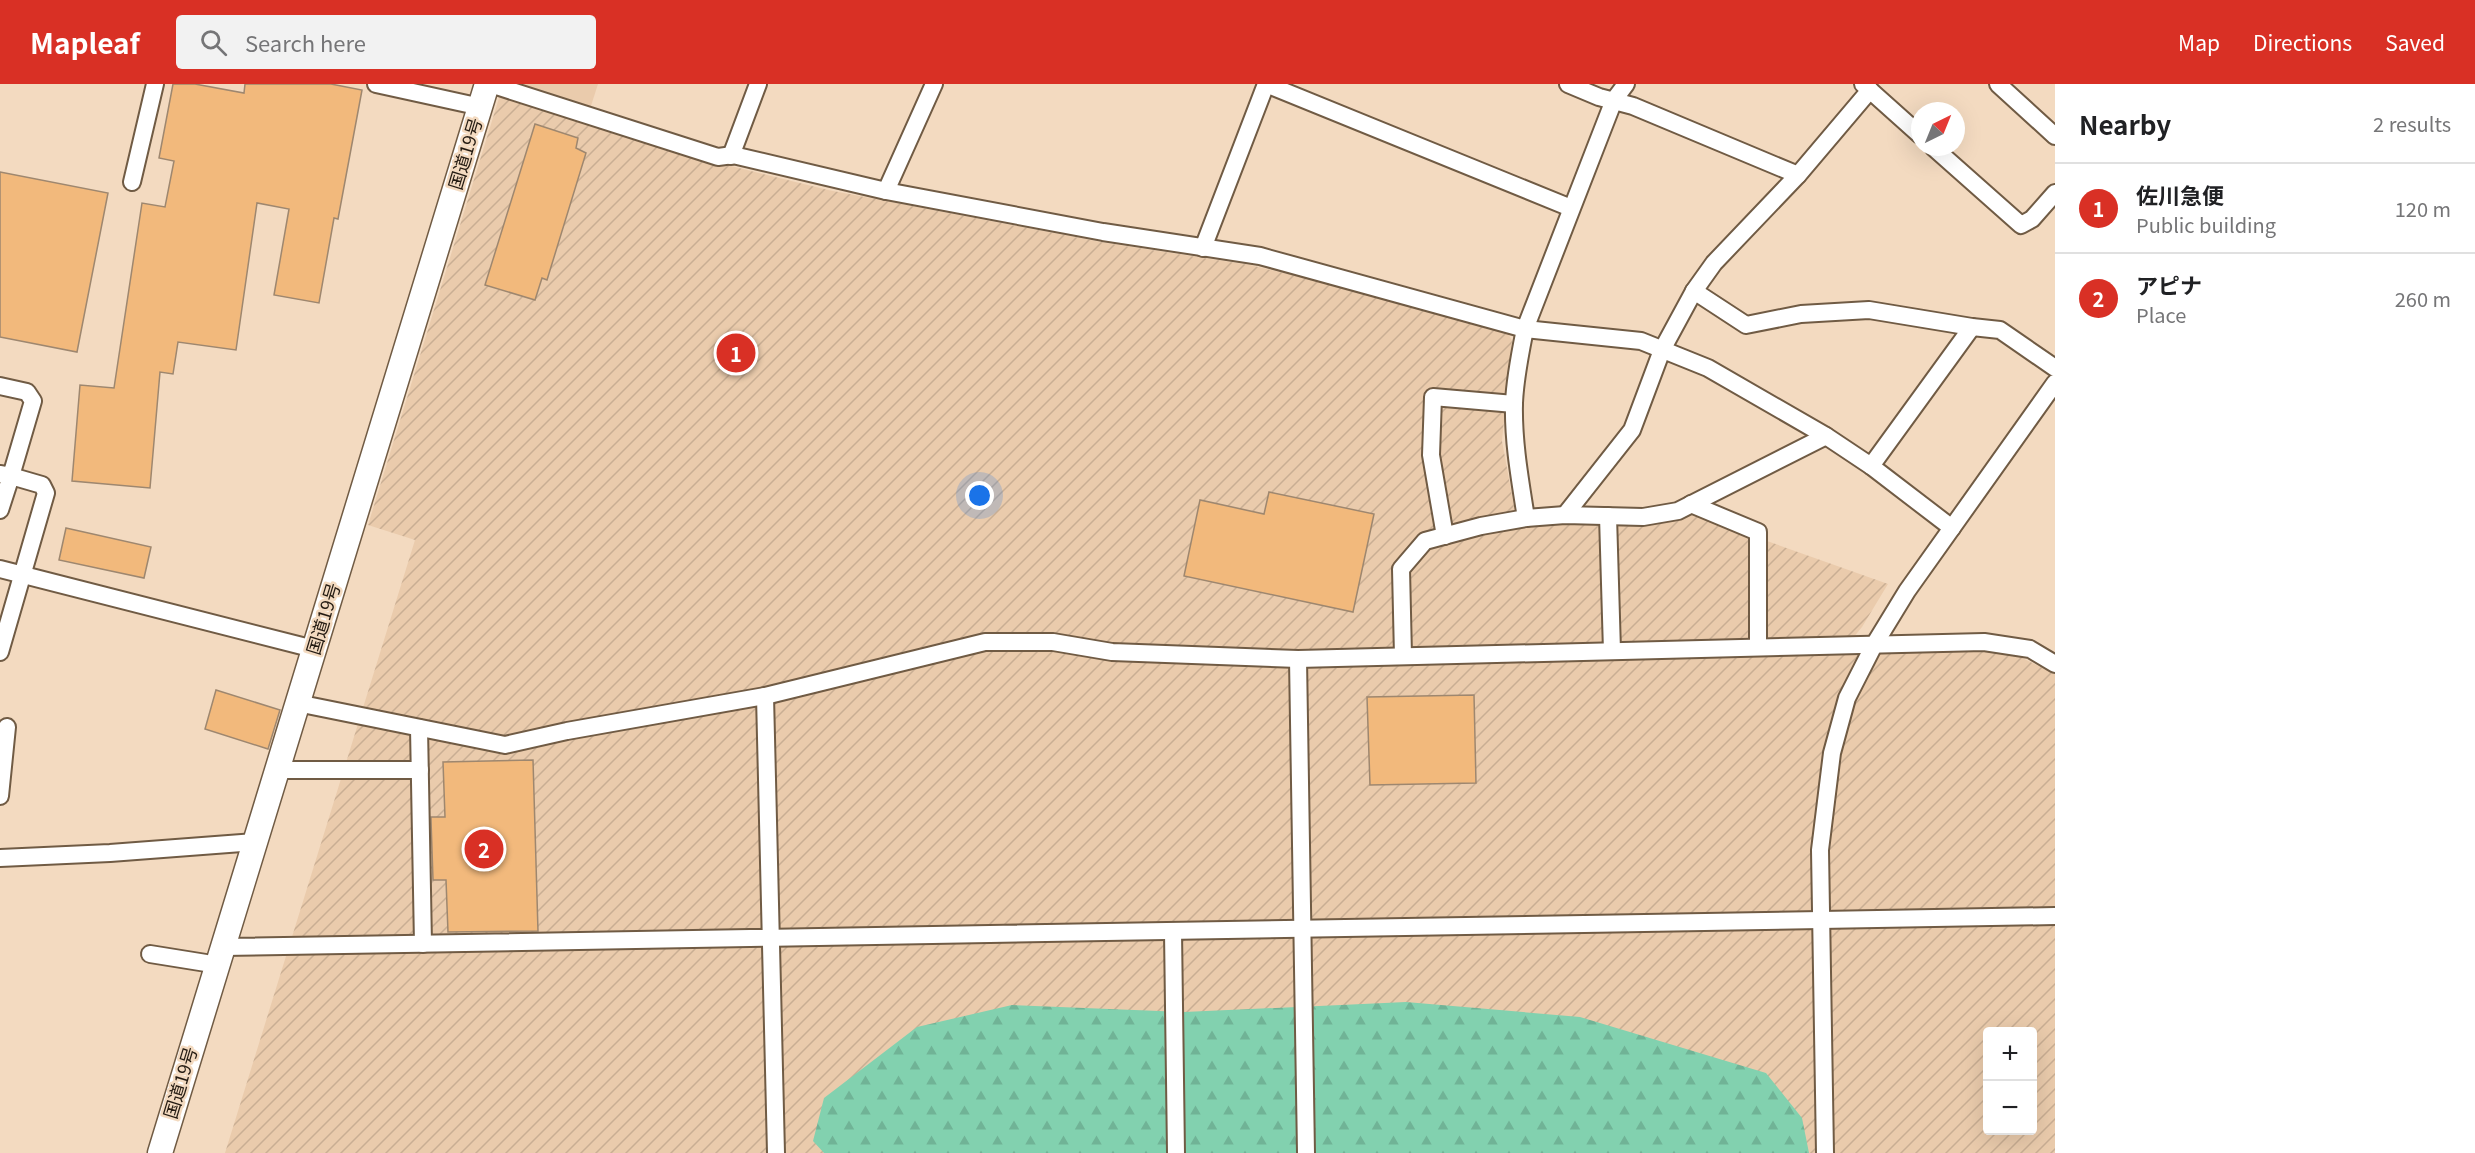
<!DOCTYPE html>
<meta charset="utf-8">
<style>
body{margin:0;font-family:Georgia,"Noto Sans JP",serif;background:#f2f2f2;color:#202124}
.controls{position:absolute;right:18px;bottom:18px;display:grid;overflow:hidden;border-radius:6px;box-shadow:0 6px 24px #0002}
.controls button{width:54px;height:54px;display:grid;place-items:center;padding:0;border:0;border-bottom:2px solid #e0e0e0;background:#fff;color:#202124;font:30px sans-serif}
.compass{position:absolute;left:1911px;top:18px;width:54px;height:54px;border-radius:50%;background:#fff;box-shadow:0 6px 24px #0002;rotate:43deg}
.you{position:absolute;left:980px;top:412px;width:21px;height:21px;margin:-15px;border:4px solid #fff;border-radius:50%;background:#1a73e8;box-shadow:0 0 0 9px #1a73e833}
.badge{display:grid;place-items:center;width:39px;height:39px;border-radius:50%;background:#d93025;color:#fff;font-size:20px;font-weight:700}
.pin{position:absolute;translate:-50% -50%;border:3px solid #fff;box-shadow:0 2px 6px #0006}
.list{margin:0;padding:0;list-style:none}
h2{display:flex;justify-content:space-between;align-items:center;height:78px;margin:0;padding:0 24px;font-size:26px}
h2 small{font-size:20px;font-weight:400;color:#757577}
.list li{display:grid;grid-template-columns:39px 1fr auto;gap:18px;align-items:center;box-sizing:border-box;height:90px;padding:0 24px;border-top:2px solid #e0e0e0}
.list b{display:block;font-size:22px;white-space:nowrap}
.list p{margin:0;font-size:20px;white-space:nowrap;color:#757577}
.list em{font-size:20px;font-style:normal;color:#757577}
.icon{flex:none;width:33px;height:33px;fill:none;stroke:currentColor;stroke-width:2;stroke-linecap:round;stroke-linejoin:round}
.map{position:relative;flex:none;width:2055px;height:1069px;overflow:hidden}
header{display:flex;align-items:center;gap:36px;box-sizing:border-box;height:84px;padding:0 30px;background:#d93025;color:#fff}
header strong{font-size:28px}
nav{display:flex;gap:33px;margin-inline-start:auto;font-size:21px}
.search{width:420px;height:54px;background:#f2f2f2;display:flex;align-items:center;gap:15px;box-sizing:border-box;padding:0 21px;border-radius:6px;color:#757577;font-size:22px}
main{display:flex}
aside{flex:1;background:#fff}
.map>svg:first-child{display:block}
</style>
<header>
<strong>Mapleaf</strong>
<div class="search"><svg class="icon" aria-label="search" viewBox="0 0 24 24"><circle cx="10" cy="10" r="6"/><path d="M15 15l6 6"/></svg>Search here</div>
<nav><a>Map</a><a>Directions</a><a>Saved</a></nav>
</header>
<main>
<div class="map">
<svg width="2055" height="1069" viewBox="0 0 2055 1069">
<defs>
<pattern id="industrial-furrows" width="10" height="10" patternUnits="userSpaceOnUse" patternTransform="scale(1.5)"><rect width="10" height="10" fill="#eacbac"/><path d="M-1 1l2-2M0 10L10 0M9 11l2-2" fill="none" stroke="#c9ae93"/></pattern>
<pattern id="forest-firs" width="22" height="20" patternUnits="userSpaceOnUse" patternTransform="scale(1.5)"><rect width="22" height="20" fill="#82d1af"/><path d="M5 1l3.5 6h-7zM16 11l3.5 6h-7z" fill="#70b396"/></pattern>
</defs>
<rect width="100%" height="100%" fill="#f3dac0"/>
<polygon fill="#eacbac" points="507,0 598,0 590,25"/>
<path fill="url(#industrial-furrows)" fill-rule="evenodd" d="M507 12 715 78 828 106 1106 159 1250 181 1350 205 1508 249 1512 257 1502 357 1518 444 1548 440 1635 441 1694 431 1747 449 1752 454 1767 457 1888 500 1862 543 1839 571 1984 566 2014 570 2055 590V1069H225L415 456 368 441 499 14ZM1988 948H2032V1046H1988Z"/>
<polygon fill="url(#forest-firs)" points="1406,918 1580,933 1766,989 1802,1034 1809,1069 824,1069 813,1057 824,1014 917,943 1012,921 1184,928"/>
<g fill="#f2b97c" stroke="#9e876f" stroke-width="1.5">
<polygon points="173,0 195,0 244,9 245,0 331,0 362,6 338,135 334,134 319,219 274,211 289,125 257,119 236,266 178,258 173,290 160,288 150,404 72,397 80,301 114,304 142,119 165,123 174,77 159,74"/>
<polygon points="535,40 578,54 576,64 586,69 547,196 542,194 535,216 485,201"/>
<polygon points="0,88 108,109 77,268 0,253"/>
<polygon points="1269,408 1374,430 1353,528 1184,492 1200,416 1264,430"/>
<polygon points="66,444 151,463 144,494 59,476"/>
<polygon points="216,606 280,626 268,665 205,645"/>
<polygon points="1474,611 1476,699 1370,701 1367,613"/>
<polygon points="533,676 538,847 448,848 446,796 433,796 431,736 431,733 445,733 443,678"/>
</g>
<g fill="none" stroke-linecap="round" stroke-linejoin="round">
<g stroke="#705b44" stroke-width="20">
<g id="minor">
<polyline points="376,0 481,23"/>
<polyline points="490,0 718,73 733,71 886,107 1103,148 1260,172 1525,245 1641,257 1708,284 1826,352 1871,382 1952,444"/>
<polyline points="1266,0 1571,124"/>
<polyline points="1568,0 1599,13 1633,22 1798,91"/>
<polyline points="1863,0 1920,51"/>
<polyline points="1998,0 2055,52"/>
<polyline points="1933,63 2021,141 2032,135 2055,109"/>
<polyline points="731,72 758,0"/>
<polyline points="132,98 155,0"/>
<polyline points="886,107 934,0"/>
<polyline points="1203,164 1266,0"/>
<polyline points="1694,207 1746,241 1801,230 1869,226 1972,243 2000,246 2055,284"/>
<polyline points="0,302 27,308 33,317 11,392 1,390"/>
<polyline points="1871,382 1972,243"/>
<polyline points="1691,420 1758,448 1758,563"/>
<polyline points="0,426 11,392 42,401 46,409 0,568"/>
<polyline points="1565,431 1632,346 1662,266 1694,207 1714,179 1798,91 1870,6"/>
<polyline points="1608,432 1612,567"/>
<path d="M1526 434C1520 396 1513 357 1514 319 1515 294 1520 270 1525 245L1614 16 1626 0"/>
<polyline points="1445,452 1431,371 1433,313 1514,320"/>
<polyline points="0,485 314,565"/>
<polyline points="1403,572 1401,485 1425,457 1481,442 1526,434 1565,431 1643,433 1678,427 1826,352"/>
<polyline points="1298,575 1306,1069"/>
<polyline points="765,612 776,1069"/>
<polyline points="297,619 505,661 567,647 765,612 985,558 1053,558 1112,568 1298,575 1984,558 2030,565 2055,580"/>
<polyline points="419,644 423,860"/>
<polyline points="277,686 420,686"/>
<polyline points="0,712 7,643"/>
<polyline points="0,774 110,769 255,758"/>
<polyline points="1173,848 1176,1069"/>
<polyline points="223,863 2055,832"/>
<polyline points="150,870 206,879 217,883"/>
<polyline points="1825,1069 1820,766 1832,669 1847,614 1874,561 1907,507 2055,299"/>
</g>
</g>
<g stroke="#705b44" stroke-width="27">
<polyline id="highway" points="160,1069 487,0"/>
</g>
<use href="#minor" stroke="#fff" stroke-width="16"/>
<use href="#highway" stroke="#fff" stroke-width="24"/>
</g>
<g text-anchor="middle" stroke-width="5" stroke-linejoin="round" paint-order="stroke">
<g font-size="18" fill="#241b12" stroke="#f3dac0">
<text transform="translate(466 70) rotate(-73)" y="6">国道19号</text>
<text transform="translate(324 535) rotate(-73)" y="6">国道19号</text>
<text transform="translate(181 999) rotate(-73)" y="6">国道19号</text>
</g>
</g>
</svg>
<div class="controls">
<button>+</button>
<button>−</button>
</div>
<svg class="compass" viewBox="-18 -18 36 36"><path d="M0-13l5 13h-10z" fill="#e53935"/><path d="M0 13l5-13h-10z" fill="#757577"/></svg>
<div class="you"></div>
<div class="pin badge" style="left:736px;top:269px">1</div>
<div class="pin badge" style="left:484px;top:765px">2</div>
</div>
<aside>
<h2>Nearby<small>2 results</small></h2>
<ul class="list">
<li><span class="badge">1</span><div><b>佐川急便</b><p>Public building</p></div><em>120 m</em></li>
<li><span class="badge">2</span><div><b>アピナ</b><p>Place</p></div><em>260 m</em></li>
</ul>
</aside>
</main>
